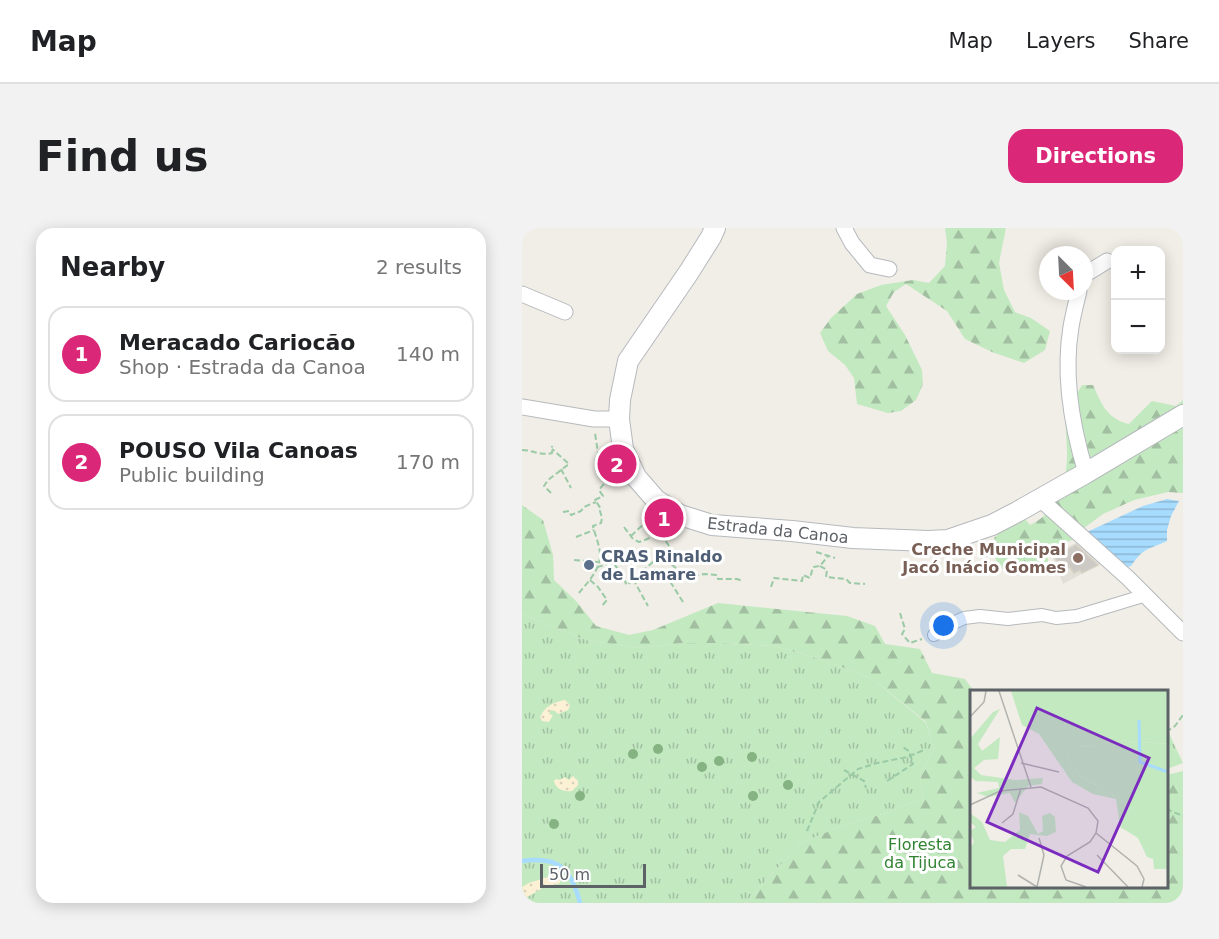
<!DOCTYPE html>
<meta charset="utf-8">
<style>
body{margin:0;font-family:"DejaVu Sans",sans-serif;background:#f2f2f2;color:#202124}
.controls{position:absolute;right:18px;top:18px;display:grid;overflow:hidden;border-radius:12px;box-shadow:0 3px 15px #0003}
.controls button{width:54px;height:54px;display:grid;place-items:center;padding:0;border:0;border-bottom:2px solid #e0e0e0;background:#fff;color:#202124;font:30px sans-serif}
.compass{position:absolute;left:517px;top:18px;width:54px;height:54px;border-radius:50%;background:#fff;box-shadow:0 3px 15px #0003;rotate:156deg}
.scale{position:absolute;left:18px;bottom:15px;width:106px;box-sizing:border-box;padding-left:6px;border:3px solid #5d6267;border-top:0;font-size:16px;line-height:21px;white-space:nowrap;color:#5d6267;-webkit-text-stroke:4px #fff;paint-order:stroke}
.you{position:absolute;left:422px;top:398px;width:21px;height:21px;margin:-15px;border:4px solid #fff;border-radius:50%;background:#1a73e8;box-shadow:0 0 0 9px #1a73e833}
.badge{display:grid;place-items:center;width:39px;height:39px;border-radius:50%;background:#db2777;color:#fff;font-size:20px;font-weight:700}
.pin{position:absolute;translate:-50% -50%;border:3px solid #fff;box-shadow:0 2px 6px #0006}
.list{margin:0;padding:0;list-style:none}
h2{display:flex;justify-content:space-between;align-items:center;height:78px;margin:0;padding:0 24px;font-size:26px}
h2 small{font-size:20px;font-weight:400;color:#757577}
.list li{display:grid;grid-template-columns:39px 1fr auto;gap:18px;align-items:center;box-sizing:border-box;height:96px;margin:0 12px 12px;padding:0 12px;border:2px solid #e0e0e0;border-radius:18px}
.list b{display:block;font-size:22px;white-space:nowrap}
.list p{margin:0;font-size:20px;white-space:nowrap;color:#757577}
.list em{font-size:20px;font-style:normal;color:#757577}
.map{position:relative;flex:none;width:661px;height:675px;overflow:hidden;border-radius:18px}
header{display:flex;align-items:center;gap:36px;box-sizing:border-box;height:84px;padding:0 30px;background:#fff;border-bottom:2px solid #e0e0e0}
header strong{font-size:28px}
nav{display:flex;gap:33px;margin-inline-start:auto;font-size:21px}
.intro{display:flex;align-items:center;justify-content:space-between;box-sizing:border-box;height:144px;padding:0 36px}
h1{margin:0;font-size:42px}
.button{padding:15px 27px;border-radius:18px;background:#db2777;color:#fff;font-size:21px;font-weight:700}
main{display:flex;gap:36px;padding:0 36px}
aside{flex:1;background:#fff;border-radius:18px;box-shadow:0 3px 15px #0003}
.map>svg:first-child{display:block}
</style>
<header>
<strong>Map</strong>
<nav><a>Map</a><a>Layers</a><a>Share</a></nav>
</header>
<div class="intro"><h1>Find us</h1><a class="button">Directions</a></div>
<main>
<aside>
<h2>Nearby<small>2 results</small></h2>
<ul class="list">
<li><span class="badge">1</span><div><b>Meracado Cariocão</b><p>Shop · Estrada da Canoa</p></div><em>140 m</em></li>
<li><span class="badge">2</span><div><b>POUSO Vila Canoas</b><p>Public building</p></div><em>170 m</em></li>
</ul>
</aside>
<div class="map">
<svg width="661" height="675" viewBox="0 0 661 675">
<defs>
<pattern id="grass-tufts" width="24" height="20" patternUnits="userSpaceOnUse" patternTransform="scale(1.5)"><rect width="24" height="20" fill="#c3e9c1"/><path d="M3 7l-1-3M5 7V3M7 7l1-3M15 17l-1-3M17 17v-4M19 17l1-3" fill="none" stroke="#a2c0a1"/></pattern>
<pattern id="forest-firs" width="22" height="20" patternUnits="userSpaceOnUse" patternTransform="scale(1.5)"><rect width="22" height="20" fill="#c3e9c1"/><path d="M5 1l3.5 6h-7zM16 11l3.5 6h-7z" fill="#a2c0a1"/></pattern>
<pattern id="sand-dots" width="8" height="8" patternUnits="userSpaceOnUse" patternTransform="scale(1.5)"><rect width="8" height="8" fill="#fcf1d5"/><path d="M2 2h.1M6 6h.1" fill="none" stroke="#dad1ba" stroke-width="1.8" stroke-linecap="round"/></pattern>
<pattern id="water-rules" width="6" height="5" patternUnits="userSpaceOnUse" patternTransform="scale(1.5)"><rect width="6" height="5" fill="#a7dcff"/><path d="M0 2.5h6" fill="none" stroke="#8bb6d2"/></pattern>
</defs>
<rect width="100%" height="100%" fill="#f0eee6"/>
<polygon fill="#e2dfd7" points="562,311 583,333 541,356 530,327"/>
<g fill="url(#grass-tufts)">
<polygon points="0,386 64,412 116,420 162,415 203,415 252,418 302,432 351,451 404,495 412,522 398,546 401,570 370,583 312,601 278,616 223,675 0,675"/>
<polygon points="644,499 661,535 645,541 644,541"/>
</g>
<g fill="url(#forest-firs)">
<polygon points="423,0 484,0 477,35 482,62 493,84 509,90 528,103 523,122 502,135 470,124 443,111 425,83 384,56 372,64 364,78 383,107 400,142 401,156 394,172 379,183 366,185 335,176 332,150 323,137 306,123 298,105 309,90 335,66 359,57 391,52 407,55 423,38 425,15"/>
<path d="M560 157H571C579 175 585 191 607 196L630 173 654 178 661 172V265L646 264 612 272 581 286 562 300 554 310 526 323V334L480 341 474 333 472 310 487 295 500 287 508 297C536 284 546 252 545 223 545 212 543 201 544 190 544 181 556 165 560 157Z"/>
<polygon points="0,277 21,292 31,327 32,352 54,373 74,398 107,407 131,402 196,375 325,388 353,398 363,416 398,421 410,445 443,451 452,463 449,464 449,658 644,658 645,547 661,543 661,675 223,675 278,616 312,601 370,583 401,570 398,546 412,522 404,494 351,451 302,432 252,418 203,415 162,415 116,420 64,412 0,386"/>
</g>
<g fill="url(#sand-dots)">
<path d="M43 472 48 477 46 482 36 486 33 483 29 482 27 486 31 487 27 494 20 493 18 489C23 478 32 474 43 472Z"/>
<path d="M51 548 56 553V557L50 563C41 564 34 561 32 553L34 551 38 552 43 549 47 552Z"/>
<polygon points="35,646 38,647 39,650 38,655 25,660 20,657 18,657 19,661 0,672 0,659 7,655"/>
</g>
<path fill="url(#water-rules)" d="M645 271 657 273 649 288 645 302V313C626 322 622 319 609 338L604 339 565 304 621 278Z"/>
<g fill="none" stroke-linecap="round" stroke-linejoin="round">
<path stroke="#a7dcff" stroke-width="4.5" d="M0 633C37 628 49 640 58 675"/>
</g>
<g fill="#cdcac5" stroke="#d6cfc3" stroke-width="1.5">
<polygon points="90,225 102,251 94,255 88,242 86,243 79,230"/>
<polygon points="554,317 576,337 560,345 558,342 552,345 548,339 541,343 533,329"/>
</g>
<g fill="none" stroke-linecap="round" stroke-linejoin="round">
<g stroke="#b6b9bd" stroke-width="14">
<polyline id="pedestrian" points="412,407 425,398 442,390 458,388 486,391 520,387 534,390 555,388 624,367"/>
</g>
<g stroke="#b6b9bd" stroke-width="17">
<g id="minor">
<polyline points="322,0 330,15 348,37 367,41"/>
<polyline points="562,47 585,33"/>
<path d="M557 63C554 75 551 87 549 99 541 147 550 199 564 245"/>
<polyline points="0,66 43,84"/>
<polyline points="0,179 72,191 97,191"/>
<polyline points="518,271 606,350 661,405"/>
</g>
</g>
<g stroke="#b6b9bd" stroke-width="22">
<polyline id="tertiary" points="193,0 189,9 167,44 106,133 98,172 97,191 101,221 114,249 134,272 158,287 190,297 270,303 331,310 406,313 426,312 470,297 495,284 564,245 661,187"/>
</g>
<g stroke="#9acaa6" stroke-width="2" stroke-dasharray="6 3" stroke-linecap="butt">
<path d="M0 222C10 222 20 228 30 225V218"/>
<polyline points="39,241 49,260"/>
<polyline points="29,265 22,258 26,252 47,236 30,221"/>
<polyline points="41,284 47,283 49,287 59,283 62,279 74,274"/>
<path d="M102 299 111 311 117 314C126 311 134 308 137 299L130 290"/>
<polyline points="109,308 129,289"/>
<polyline points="54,309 72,302"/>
<polyline points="150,323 165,331 174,333"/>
<polyline points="294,324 313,330"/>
<polyline points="143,330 160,346 171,350 173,348 182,346 195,347 196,351 215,351 221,353"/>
<polyline points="52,332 77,334"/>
<polyline points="298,338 305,342 304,349 324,351 328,355 343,356"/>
<polyline points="75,339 92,335 105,357 131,334 138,331 139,333 150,323 137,302"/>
<polyline points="111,351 126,378"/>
<polyline points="68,352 76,359 85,372 79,379"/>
<polyline points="249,359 252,350 280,353 281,347 288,350 291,339 298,338 306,328"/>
<path d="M57 365C66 354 78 342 78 327 78 318 73 307 71 298L79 295 80 290 78 283 79 281 73 272 81 268 77 262 86 251 77 232 73 205"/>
<polyline points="161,374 149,355 162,347"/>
<polyline points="378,385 383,401 380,406 388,415 400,411"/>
<polyline points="644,504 653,498 661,487"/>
<polyline points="322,542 342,553 344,560"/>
<polyline points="365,553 391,536 387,523 379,518"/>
<polyline points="644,581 661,588"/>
<polyline points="285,603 297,574 336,541 355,535 385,529 402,522"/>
</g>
<use href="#pedestrian" stroke="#fff" stroke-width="12"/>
<use href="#minor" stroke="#fff" stroke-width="15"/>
<use href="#tertiary" stroke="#fff" stroke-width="20"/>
</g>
<g fill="#86b382">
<circle cx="136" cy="521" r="5"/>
<circle cx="111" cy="526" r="5"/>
<circle cx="230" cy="529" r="5"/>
<circle cx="197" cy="533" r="5"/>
<circle cx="180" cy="539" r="5"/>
<circle cx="266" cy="557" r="5"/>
<circle cx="58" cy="568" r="5"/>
<circle cx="231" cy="568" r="5"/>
<circle cx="32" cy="596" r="5"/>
</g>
<circle fill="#8d6e63" stroke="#fff" stroke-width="2" cx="556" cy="330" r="6"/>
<circle fill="#5c6f8a" stroke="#fff" stroke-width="2" cx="67" cy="337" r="6"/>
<g text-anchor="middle" stroke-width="6" stroke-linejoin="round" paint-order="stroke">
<g font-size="16" fill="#5d6267" stroke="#fff">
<text transform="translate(256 302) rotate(6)" y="6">Estrada da Canoa</text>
</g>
<g font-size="16" font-weight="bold" fill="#785e54" stroke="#fff" text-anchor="end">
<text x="544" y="327">Creche Municipal<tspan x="544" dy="18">Jacó Inácio Gomes</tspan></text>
</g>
<g font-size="16" font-weight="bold" fill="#4e5e75" stroke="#fff" text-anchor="start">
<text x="79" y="334">CRAS Rinaldo<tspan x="79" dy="18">de Lamare</tspan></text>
</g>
<g font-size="16" fill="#308330" stroke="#fff">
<text x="398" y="622">Floresta<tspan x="398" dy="18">da Tijuca</tspan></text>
</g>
</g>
<g transform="translate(448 462)">
<rect width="198" height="198" fill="#f0eee6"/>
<path d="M145 50 198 54V157L149 108 110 86 97 68 103 56 128 57Z" fill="#c3e9c1"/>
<path d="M41 1H198V54L145 50 128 57 104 56 97 68 110 86 149 108 185 143 198 157V179H184L183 169 177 167 168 148 150 137 146 109 123 104 102 92 69 44 52 35ZM30 19 8 54 12 61 30 47 28 69 14 70 4 78 11 85 45 90 73 88 72 94 58 96 45 113 40 103 18 107 7 103 29 98 28 92 6 91 0 87V49L23 22ZM49 122 58 126 68 144 73 141 72 126 80 123 85 127 86 142 77 146 60 144 55 159H41L33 166 37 197H0V158L4 152 0 141 6 137 0 132V123L12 132 20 150 35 152 50 140Z" fill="#c3e9c1"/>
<path fill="none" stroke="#a7dcff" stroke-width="3" d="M169 30 170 72 198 82"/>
<path fill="none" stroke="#b1b2af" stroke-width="1.5" d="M29 1 61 97M0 27 14 12 16 1M51 73 89 82M0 115 30 101 71 97 118 118 128 131 126 143 120 152 97 166 91 176 96 190 116 197M32 133 43 124 51 98M126 143 167 176 174 189 172 197M127 165 158 197M48 185 67 197M67 197 74 165 69 148"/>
<path fill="#7b2cbf" fill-opacity="0.15" stroke="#7b2cbf" stroke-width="3" d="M67 18 179 68 128 182 17 132Z"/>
<rect width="198" height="198" fill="none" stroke="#5d6267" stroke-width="3"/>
</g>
</svg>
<div class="controls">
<button>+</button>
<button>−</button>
</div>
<svg class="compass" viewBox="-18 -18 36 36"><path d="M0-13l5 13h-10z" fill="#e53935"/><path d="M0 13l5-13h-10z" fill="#757577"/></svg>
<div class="scale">50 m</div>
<div class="you"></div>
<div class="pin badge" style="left:142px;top:290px">1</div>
<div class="pin badge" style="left:95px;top:236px">2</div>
</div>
</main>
